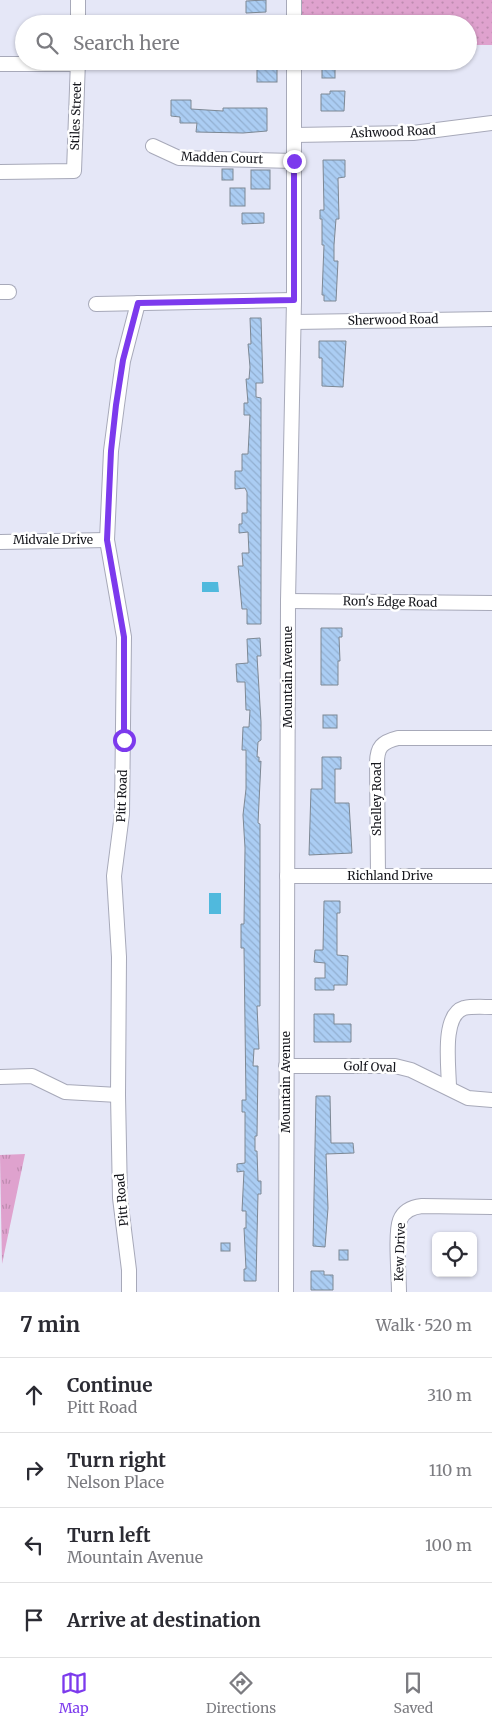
<!DOCTYPE html>
<meta charset="utf-8">
<style>
body{margin:0;font-family:Merriweather,serif;background:#f7f7f7;color:#2b2b33}
.controls{position:absolute;right:15px;bottom:15px;display:grid;overflow:hidden;border-radius:8px;box-shadow:0 1px 4px #0004}
.controls button{width:45px;height:45px;display:grid;place-items:center;padding:0;border:0;border-bottom:1px solid #e1e1e2;background:#fff;color:#2b2b33;font:25px sans-serif}
.stop{position:absolute;width:15px;height:15px;margin:-11px;border:4px solid #7c3aed;border-radius:50%;background:#fff}
.stop.end{background:#7c3aed;border-color:#fff;box-shadow:0 1px 5px #0008}
.list{margin:0;padding:0;list-style:none}
h2{display:flex;justify-content:space-between;align-items:center;height:65px;margin:0;padding:0 20px;font-size:21px}
h2 small{font-size:16px;font-weight:400;color:#7c7c81}
.list li{display:grid;grid-template-columns:32px 1fr auto;gap:15px;align-items:center;box-sizing:border-box;height:75px;padding:0 20px;border-top:1px solid #e1e1e2}
.list b{display:block;font-size:19px;white-space:nowrap}
.list p{margin:0;font-size:16px;white-space:nowrap;color:#7c7c81}
.list em{font-size:16px;font-style:normal;color:#7c7c81}
.icon{flex:none;width:28px;height:28px;fill:none;stroke:currentColor;stroke-width:2;stroke-linecap:round;stroke-linejoin:round}
.map{position:relative;flex:none;width:492px;height:1292px;overflow:hidden}
.search{position:absolute;background:#fff;box-shadow:0 1px 4px #0004;left:15px;right:15px;top:15px;height:55px;display:flex;align-items:center;gap:12px;box-sizing:border-box;padding:0 18px;border-radius:28px;color:#7c7c81;font-size:19px}
.sheet{height:365px;background:#fff}
nav{display:flex;justify-content:space-around;align-items:center;box-sizing:border-box;height:70px;border-top:1px solid #e1e1e2;background:#fff;font-size:14px;color:#7c7c81}
nav a{display:grid;justify-items:center;gap:2px}
nav .on{color:#7c3aed}
.map>svg:first-child{display:block}
</style>
<div class="map">
<svg width="492" height="1292" viewBox="0 0 492 1292">
<defs>
<pattern id="grass-dots" width="8" height="8" patternUnits="userSpaceOnUse" patternTransform="scale(1.25)"><rect width="8" height="8" fill="#dfa2ce"/><path d="M2 2h.1M6 6h.1" fill="none" stroke="#be8bb0" stroke-width="1.8" stroke-linecap="round"/></pattern>
<pattern id="park-tufts" width="24" height="20" patternUnits="userSpaceOnUse" patternTransform="scale(1.25)"><rect width="24" height="20" fill="#dfa2ce"/><path d="M3 7l-1-3M5 7V3M7 7l1-3M15 17l-1-3M17 17v-4M19 17l1-3" fill="none" stroke="#be8bb0"/></pattern>
<pattern id="building-back-hatch" width="6" height="6" patternUnits="userSpaceOnUse" patternTransform="scale(1.25)"><rect width="6" height="6" fill="#abcdf3"/><path d="M-1 5l2 2M0 0l6 6M5-1l2 2" fill="none" stroke="#92afd0"/></pattern>
</defs>
<rect width="100%" height="100%" fill="#e5e7f7"/>
<polygon fill="url(#grass-dots)" points="300,0 492,0 492,45 468,45 468,24 300,24"/>
<polygon fill="url(#park-tufts)" points="25,1154 2,1264 0,1155"/>
<g fill="#50b9dd">
<polygon points="202,582 218,582 219,592 202,592"/>
<rect x="209" y="893" width="12" height="21"/>
</g>
<g fill="url(#building-back-hatch)" stroke="#7d8894">
<polygon points="266,0 266,12 246,13 246,1"/>
<rect x="322" y="61" width="13" height="17"/>
<rect x="257" y="66" width="20" height="16"/>
<polygon points="330,91 345,91 344,111 321,111 321,94 330,94"/>
<polygon points="171,100 191,100 191,109 223,111 223,108 267,108 267,131 243,133 196,132 197,123 180,123 180,117 171,116"/>
<polygon points="323,160 345,160 345,177 338,178 339,219 336,219 334,245 334,261 338,261 336,301 324,301 324,295 322,295 324,245 322,245 322,219 320,219 320,210 324,210"/>
<rect x="222" y="169" width="11" height="11"/>
<rect x="251" y="170" width="19" height="19"/>
<rect x="230" y="188" width="15" height="18"/>
<polygon points="242,213 264,213 264,223 242,224"/>
<polygon points="250,318 261,318 263,383 256,383 256,397 261,398 261,624 247,624 247,609 242,609 238,566 243,566 242,553 249,553 248,532 239,533 239,524 242,524 242,513 247,513 247,492 245,488 235,489 235,471 242,471 242,454 248,454 250,415 244,415 244,403 248,403 246,379 249,379 250,367 248,344 251,344"/>
<polygon points="319,341 346,341 343,387 322,386 322,358 319,358"/>
<polygon points="321,628 342,628 342,637 339,637 340,661 338,661 338,685 321,685"/>
<polygon points="260,638 261,656 257,656 261,722 261,740 258,742 257,757 259,757 259,762 261,761 258,823 260,824 260,1006 257,1006 259,1049 254,1049 253,1066 258,1066 257,1136 255,1136 255,1151 257,1151 258,1181 261,1181 261,1194 258,1194 256,1281 244,1281 244,1269 246,1269 244,1228 246,1228 246,1211 242,1211 244,1171 237,1172 237,1164 245,1163 245,1112 242,1112 242,1100 246,1100 244,948 241,948 241,924 244,924 245,848 243,815 246,789 246,750 242,750 243,727 249,727 250,710 246,710 245,682 237,682 236,664 248,663 247,639"/>
<rect x="323" y="715" width="14" height="13"/>
<polygon points="322,757 341,757 341,769 335,769 335,803 349,803 352,853 309,855 311,789 322,789"/>
<polygon points="324,901 340,901 340,913 337,913 337,955 348,956 347,985 334,985 334,990 315,990 315,978 325,978 325,963 314,962 315,950 323,950"/>
<polygon points="314,1014 334,1014 334,1024 351,1024 351,1042 314,1042"/>
<polygon points="316,1096 330,1096 331,1143 353,1143 354,1153 326,1154 328,1208 325,1247 313,1246"/>
<rect x="221" y="1243" width="9" height="8"/>
<rect x="339" y="1250" width="9" height="10"/>
<polygon points="311,1271 324,1271 324,1275 333,1275 333,1290 311,1290"/>
</g>
<g fill="none" stroke-linecap="round" stroke-linejoin="round">
<g stroke="#a7a9b9" stroke-width="16">
<g id="minor">
<polyline points="294,0 294,24"/>
<polyline points="78,24 78,0"/>
<polyline points="0,64 78,64"/>
<polyline points="294,135 413,133 492,123"/>
<polyline points="153,146 179,158 294,161"/>
<polyline points="0,172 74,171 78,61"/>
<polyline points="0,292 9,292"/>
<polyline points="96,304 294,300"/>
<polyline points="294,322 492,319"/>
<polyline points="0,542 107,540"/>
<polyline points="288,601 492,603"/>
<polyline points="287,876 492,876"/>
<path d="M378 876 377 763C377 747 382 742 398 738H492"/>
<polyline points="286,1066 395,1066 411,1070 468,1098 492,1100"/>
<polyline points="0,1077 32,1076 65,1092 118,1095"/>
<path d="M449 1088C449 1068 441 1015 464 1008 473 1006 483 1007 492 1007"/>
<polyline points="129,1292 129,1270 120,1198 118,1095 119,957 114,876 122,814 124,637 107,540 111,451 117,405 123,361 138,303"/>
<polyline points="286,1292 288,601 294,300 294,61"/>
<path d="M399 1292C399 1276 395 1233 400 1220 404 1210 413 1207 422 1206L492 1207"/>
</g>
</g>
<use href="#minor" stroke="#fff" stroke-width="14"/>
</g>
<g fill="none" stroke-linecap="round" stroke-linejoin="round">
<polyline stroke="#7c3aed" stroke-width="6" points="124,740 124,637 107,540 111,451 116,405 123,360 138,303 294,300 294,161"/>
</g>
<g text-anchor="middle" stroke-width="5" stroke-linejoin="round" paint-order="stroke">
<g font-size="12" fill="#15161c" stroke="#fff">
<text transform="translate(76 116) rotate(-88)" y="4">Stiles Street</text>
<text transform="translate(393 132) rotate(-2)" y="4">Ashwood Road</text>
<text transform="translate(222 158) rotate(2)" y="4">Madden Court</text>
<text transform="translate(393 320) rotate(-1)" y="4">Sherwood Road</text>
<text x="53" y="544">Midvale Drive</text>
<text transform="translate(390 602) rotate(1)" y="4">Ron's Edge Road</text>
<text transform="translate(288 677) rotate(-90)" y="4">Mountain Avenue</text>
<text transform="translate(122 796) rotate(-88)" y="4">Pitt Road</text>
<text transform="translate(377 799) rotate(-90)" y="4">Shelley Road</text>
<text x="390" y="880">Richland Drive</text>
<text transform="translate(370 1067) rotate(2)" y="4">Golf Oval</text>
<text transform="translate(286 1082) rotate(-90)" y="4">Mountain Avenue</text>
<text transform="translate(122 1200) rotate(-95)" y="4">Pitt Road</text>
<text transform="translate(400 1252) rotate(-88)" y="4">Kew Drive</text>
</g>
</g>
</svg>
<div class="controls">
<button><svg class="icon" aria-label="locate" viewBox="0 0 24 24"><circle cx="12" cy="12" r="6"/><path d="M12 2v4M12 18v4M2 12h4M18 12h4"/></svg></button>
</div>
<div class="stop" style="left:124px;top:740px"></div>
<div class="stop end" style="left:294px;top:161px"></div>
<div class="search"><svg class="icon" aria-label="search" viewBox="0 0 24 24"><circle cx="10" cy="10" r="6"/><path d="M15 15l6 6"/></svg>Search here</div>
</div>
<section class="sheet">
<h2>7 min<small>Walk · 520 m</small></h2>
<ul class="list">
<li><svg class="icon" aria-label="ahead" viewBox="0 0 24 24"><path d="M12 20V5M6 11l6-6 6 6"/></svg><div><b>Continue</b><p>Pitt Road</p></div><em>310 m</em></li>
<li><svg class="icon" aria-label="right" viewBox="0 0 24 24"><path d="M7 20v-9h11M14 6l5 5-5 5"/></svg><div><b>Turn right</b><p>Nelson Place</p></div><em>110 m</em></li>
<li><svg class="icon" aria-label="left" viewBox="0 0 24 24"><path d="M17 20v-9H6M10 6l-5 5 5 5"/></svg><div><b>Turn left</b><p>Mountain Avenue</p></div><em>100 m</em></li>
<li><svg class="icon" aria-label="arrive" viewBox="0 0 24 24"><path d="M6 21V4h12l-3 4 3 4H6"/></svg><div><b>Arrive at destination</b></div></li>
</ul>
</section>
<nav>
<a class="on"><svg class="icon" aria-label="map" viewBox="0 0 24 24"><path d="M3 6l6-2 6 2 6-2v14l-6 2-6-2-6 2zM9 4v14M15 6v14"/></svg>Map</a>
<a><svg class="icon" aria-label="directions" viewBox="0 0 24 24"><path d="M12 3l9 9-9 9-9-9zM9 14v-3h6M13 9l2 2-2 2"/></svg>Directions</a>
<a><svg class="icon" aria-label="saved" viewBox="0 0 24 24"><path d="M7 4h10v16l-5-4-5 4z"/></svg>Saved</a>
</nav>
